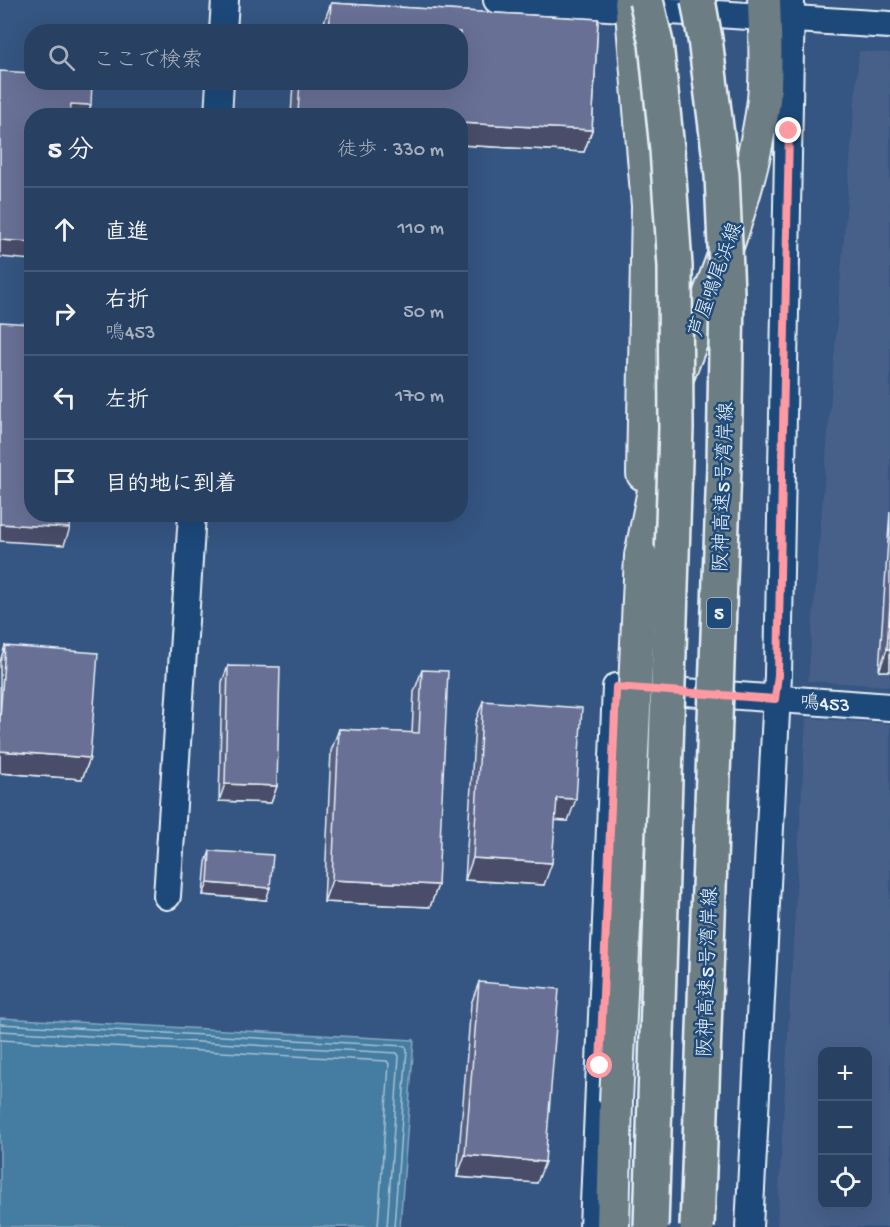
<!DOCTYPE html>
<html lang="ja">
<meta charset="utf-8">
<style>
body{margin:0;font-family:"Gochi Hand","Klee One",sans-serif;background:#304768;color:#f1f3f6}
.controls{position:absolute;right:18px;bottom:18px;display:grid;overflow:hidden;border-radius:12px;box-shadow:0 6px 24px #0002}
.controls button{width:54px;height:54px;display:grid;place-items:center;padding:0;border:0;border-bottom:2px solid #445977;background:#284062;color:#f1f3f6;font:30px sans-serif}
.stop{position:absolute;width:18px;height:18px;margin:-14px;border:4px solid #ff9aa2;border-radius:50%;background:#fff}
.stop.end{background:#ff9aa2;border-color:#fff;box-shadow:0 2px 6px #0008}
.list{margin:0;padding:0;list-style:none}
h2{display:flex;justify-content:space-between;align-items:center;height:78px;margin:0;padding:0 24px;font-size:26px}
h2 small{font-size:20px;font-weight:400;color:#a5afbe}
.list li{display:grid;grid-template-columns:39px 1fr auto;gap:18px;align-items:center;box-sizing:border-box;height:84px;padding:0 24px;border-top:2px solid #445977}
.list b{display:block;font-size:22px;white-space:nowrap}
.list p{margin:0;font-size:20px;white-space:nowrap;color:#a5afbe}
.list em{font-size:20px;font-style:normal;color:#a5afbe}
.icon{flex:none;width:33px;height:33px;fill:none;stroke:currentColor;stroke-width:2;stroke-linecap:round;stroke-linejoin:round}
.map{position:relative;flex:none;width:890px;height:1227px;overflow:hidden}
.search{position:absolute;background:#284062;box-shadow:0 6px 24px #0002;left:24px;top:24px;width:444px;height:66px;display:flex;align-items:center;gap:15px;box-sizing:border-box;padding:0 21px;border-radius:24px;color:#a5afbe;font-size:22px}
.panel{position:absolute;background:#284062;box-shadow:0 6px 24px #0002;left:24px;top:108px;width:444px;height:414px;border-radius:24px}
.map>svg:first-child{display:block}
</style>
<div class="map">
<svg width="890" height="1227" viewBox="0 0 890 1227">
<rect width="100%" height="100%" fill="#355582"/>
<filter id="ink" filterUnits="userSpaceOnUse"><feTurbulence type="fractalNoise" baseFrequency=".0167" numOctaves="2"/><feDisplacementMap in="SourceGraphic" scale="12" xChannelSelector="R" yChannelSelector="G"/><feConvolveMatrix kernelMatrix="1 2 1 2 8 2 1 2 1" color-interpolation-filters="sRGB"/></filter>
<g filter="url(#ink)">
<g fill="#47608a" fill-rule="evenodd">
<polygon points="859,51 890,53 890,686 808,681"/>
<path d="M806 718 890 724V1227H777ZM822 1052H868V1204H822Z"/>
</g>
<polygon fill="#447ba1" stroke="#86aac4" stroke-width="1.5" points="0,1018 414,1040 400,1227 0,1227"/>
<g fill="none" stroke-linecap="round" stroke-linejoin="round">
<g stroke="#a6c2d5" stroke-width="1.5">
<polyline points="0,1024 405,1046 407,1049 394,1227"/>
<polyline points="0,1031 397,1053 399,1056 387,1227"/>
<polyline points="0,1040 387,1061 389,1064 378,1227"/>
</g>
<g stroke="#e8f1f8" stroke-width="30">
<g id="minor">
<polyline points="497,0 890,25"/>
<polyline points="223,32 225,0"/>
<polyline points="218,116 220,82"/>
<polyline points="167,896 192,514"/>
<polyline points="593,1227 616,687 890,707"/>
<polyline points="749,1227 778,675 791,0"/>
</g>
</g>
<g stroke="#e8f1f8" stroke-width="36">
<g id="major">
<polyline points="631,0 648,206 643,474"/>
<path d="M677 378C712 288 751 197 764 100 767 70 765 31 764 0"/>
<polyline points="641,556 666,430"/>
<polyline points="613,1227 616,1102"/>
</g>
</g>
<use href="#minor" stroke="#1f4a7a" stroke-width="26"/>
<use href="#major" stroke="#6d7d84" stroke-width="32"/>
<g stroke="#e8f1f8" stroke-width="36" stroke-linecap="butt">
<polyline id="major-bridge" points="616,1102 641,556"/>
</g>
<g stroke="#e8f1f8" stroke-width="38" stroke-linecap="butt">
<g id="highway-bridge">
<polyline points="646,0 656,43 667,149 675,266 676,428 651,1227"/>
<polyline points="697,1227 724,466 727,293 722,175 705,39 698,0"/>
</g>
</g>
<use href="#major-bridge" stroke="#6d7d84" stroke-width="32"/>
<use href="#highway-bridge" stroke="#6d7d84" stroke-width="33"/>
</g>
<g fill="#596081" stroke="#e8f1f8" stroke-width="1.5">
<polygon points="331,3 598,19 592,130 584,152 460,145 460,116 291,116 293,82 460,82 460,32 322,32 323,25"/>
<polygon points="890,511 890,671 879,671"/>
<polygon points="5,646 90,758 82,779 0,773 0,661"/>
<polygon points="228,666 277,786 271,803 219,801 222,682"/>
<polygon points="422,670 438,885 430,907 324,902 331,751 339,729 412,733 414,692"/>
<polygon points="483,701 568,821 555,820 544,885 465,880 475,723"/>
<polygon points="210,851 266,900 203,895 206,862"/>
<polygon points="479,982 537,1183 457,1177 471,1004"/>
</g>
<g fill="#494e69" stroke="#e8f1f8" stroke-width="1.5">
<polygon points="71,104 91,105 87,116 66,116"/>
<polygon points="298,113 334,116 297,116"/>
<polygon points="460,123 592,130 584,152 460,145"/>
<polygon points="0,240 32,242 32,260 0,257"/>
<polygon points="0,524 70,528 64,545 0,541"/>
<polygon points="887,649 890,649 890,671 879,671"/>
<polygon points="0,751 90,758 82,779 0,773"/>
<polygon points="225,784 277,786 271,803 219,801"/>
<polygon points="557,798 576,799 568,821 549,820"/>
<polygon points="473,858 552,863 544,885 465,880"/>
<polygon points="332,880 438,885 430,907 324,902"/>
<polygon points="208,883 270,888 266,900 203,895"/>
<polygon points="465,1155 545,1162 537,1183 457,1177"/>
</g>
<g fill="#687096" stroke="#e8f1f8" stroke-width="1.5">
<polygon points="331,3 598,19 592,130 460,123 460,116 334,116 298,113 300,82 460,82 460,32 329,32"/>
<polygon points="0,71 32,73 32,82 92,82 91,105 71,104 70,116 32,116 32,242 0,240"/>
<polygon points="0,322 32,324 32,514 71,514 70,528 0,524"/>
<polygon points="890,603 890,649 887,649"/>
<polygon points="5,646 98,653 90,758 0,751 0,719"/>
<polygon points="228,666 280,667 277,786 225,784"/>
<polygon points="422,670 448,671 438,885 332,880 339,729 419,733"/>
<polygon points="483,701 582,708 576,799 557,798 552,863 473,858"/>
<polygon points="210,851 273,855 270,888 208,883"/>
<polygon points="479,982 559,989 545,1162 465,1155"/>
</g>
</g>
<g fill="none" stroke-linecap="round" stroke-linejoin="round" filter="url(#ink)">
<polyline stroke="#ff9aa2" stroke-width="8" points="600,1066 616,687 775,699 778,675 789,131"/>
</g>
<g text-anchor="middle" stroke-width="5" stroke-linejoin="round" paint-order="stroke">
<rect fill="#1f4a7a" stroke="#acbfd2" stroke-width="1.5" x="707" y="598" width="24" height="30" rx="4.5"/>
<g font-size="18" font-weight="bold" fill="#e8f1f8">
<text x="719" y="619">5</text>
</g>
<g font-size="20" fill="#e8f1f8" stroke="#1f4a7a">
<text transform="translate(714 279) rotate(-70)" y="7">芦屋鳴尾浜線</text>
<text transform="translate(722 487) rotate(-88)" y="7">阪神高速5号湾岸線</text>
<text transform="translate(825 702) rotate(4)" y="7">鳴453</text>
<text transform="translate(706 972) rotate(-88)" y="7">阪神高速5号湾岸線</text>
</g>
</g>
</svg>
<div class="controls">
<button>+</button>
<button>−</button>
<button><svg class="icon" aria-label="locate" viewBox="0 0 24 24"><circle cx="12" cy="12" r="6"/><path d="M12 2v4M12 18v4M2 12h4M18 12h4"/></svg></button>
</div>
<div class="stop" style="left:600px;top:1066px"></div>
<div class="stop end" style="left:789px;top:131px"></div>
<div class="search"><svg class="icon" aria-label="search" viewBox="0 0 24 24"><circle cx="10" cy="10" r="6"/><path d="M15 15l6 6"/></svg>ここで検索</div>
<section class="panel">
<h2>5 分<small>徒歩 · 330 m</small></h2>
<ul class="list">
<li><svg class="icon" aria-label="ahead" viewBox="0 0 24 24"><path d="M12 20V5M6 11l6-6 6 6"/></svg><div><b>直進</b></div><em>110 m</em></li>
<li><svg class="icon" aria-label="right" viewBox="0 0 24 24"><path d="M7 20v-9h11M14 6l5 5-5 5"/></svg><div><b>右折</b><p>鳴453</p></div><em>50 m</em></li>
<li><svg class="icon" aria-label="left" viewBox="0 0 24 24"><path d="M17 20v-9H6M10 6l-5 5 5 5"/></svg><div><b>左折</b></div><em>170 m</em></li>
<li><svg class="icon" aria-label="arrive" viewBox="0 0 24 24"><path d="M6 21V4h12l-3 4 3 4H6"/></svg><div><b>目的地に到着</b></div></li>
</ul>
</section>
</div>
